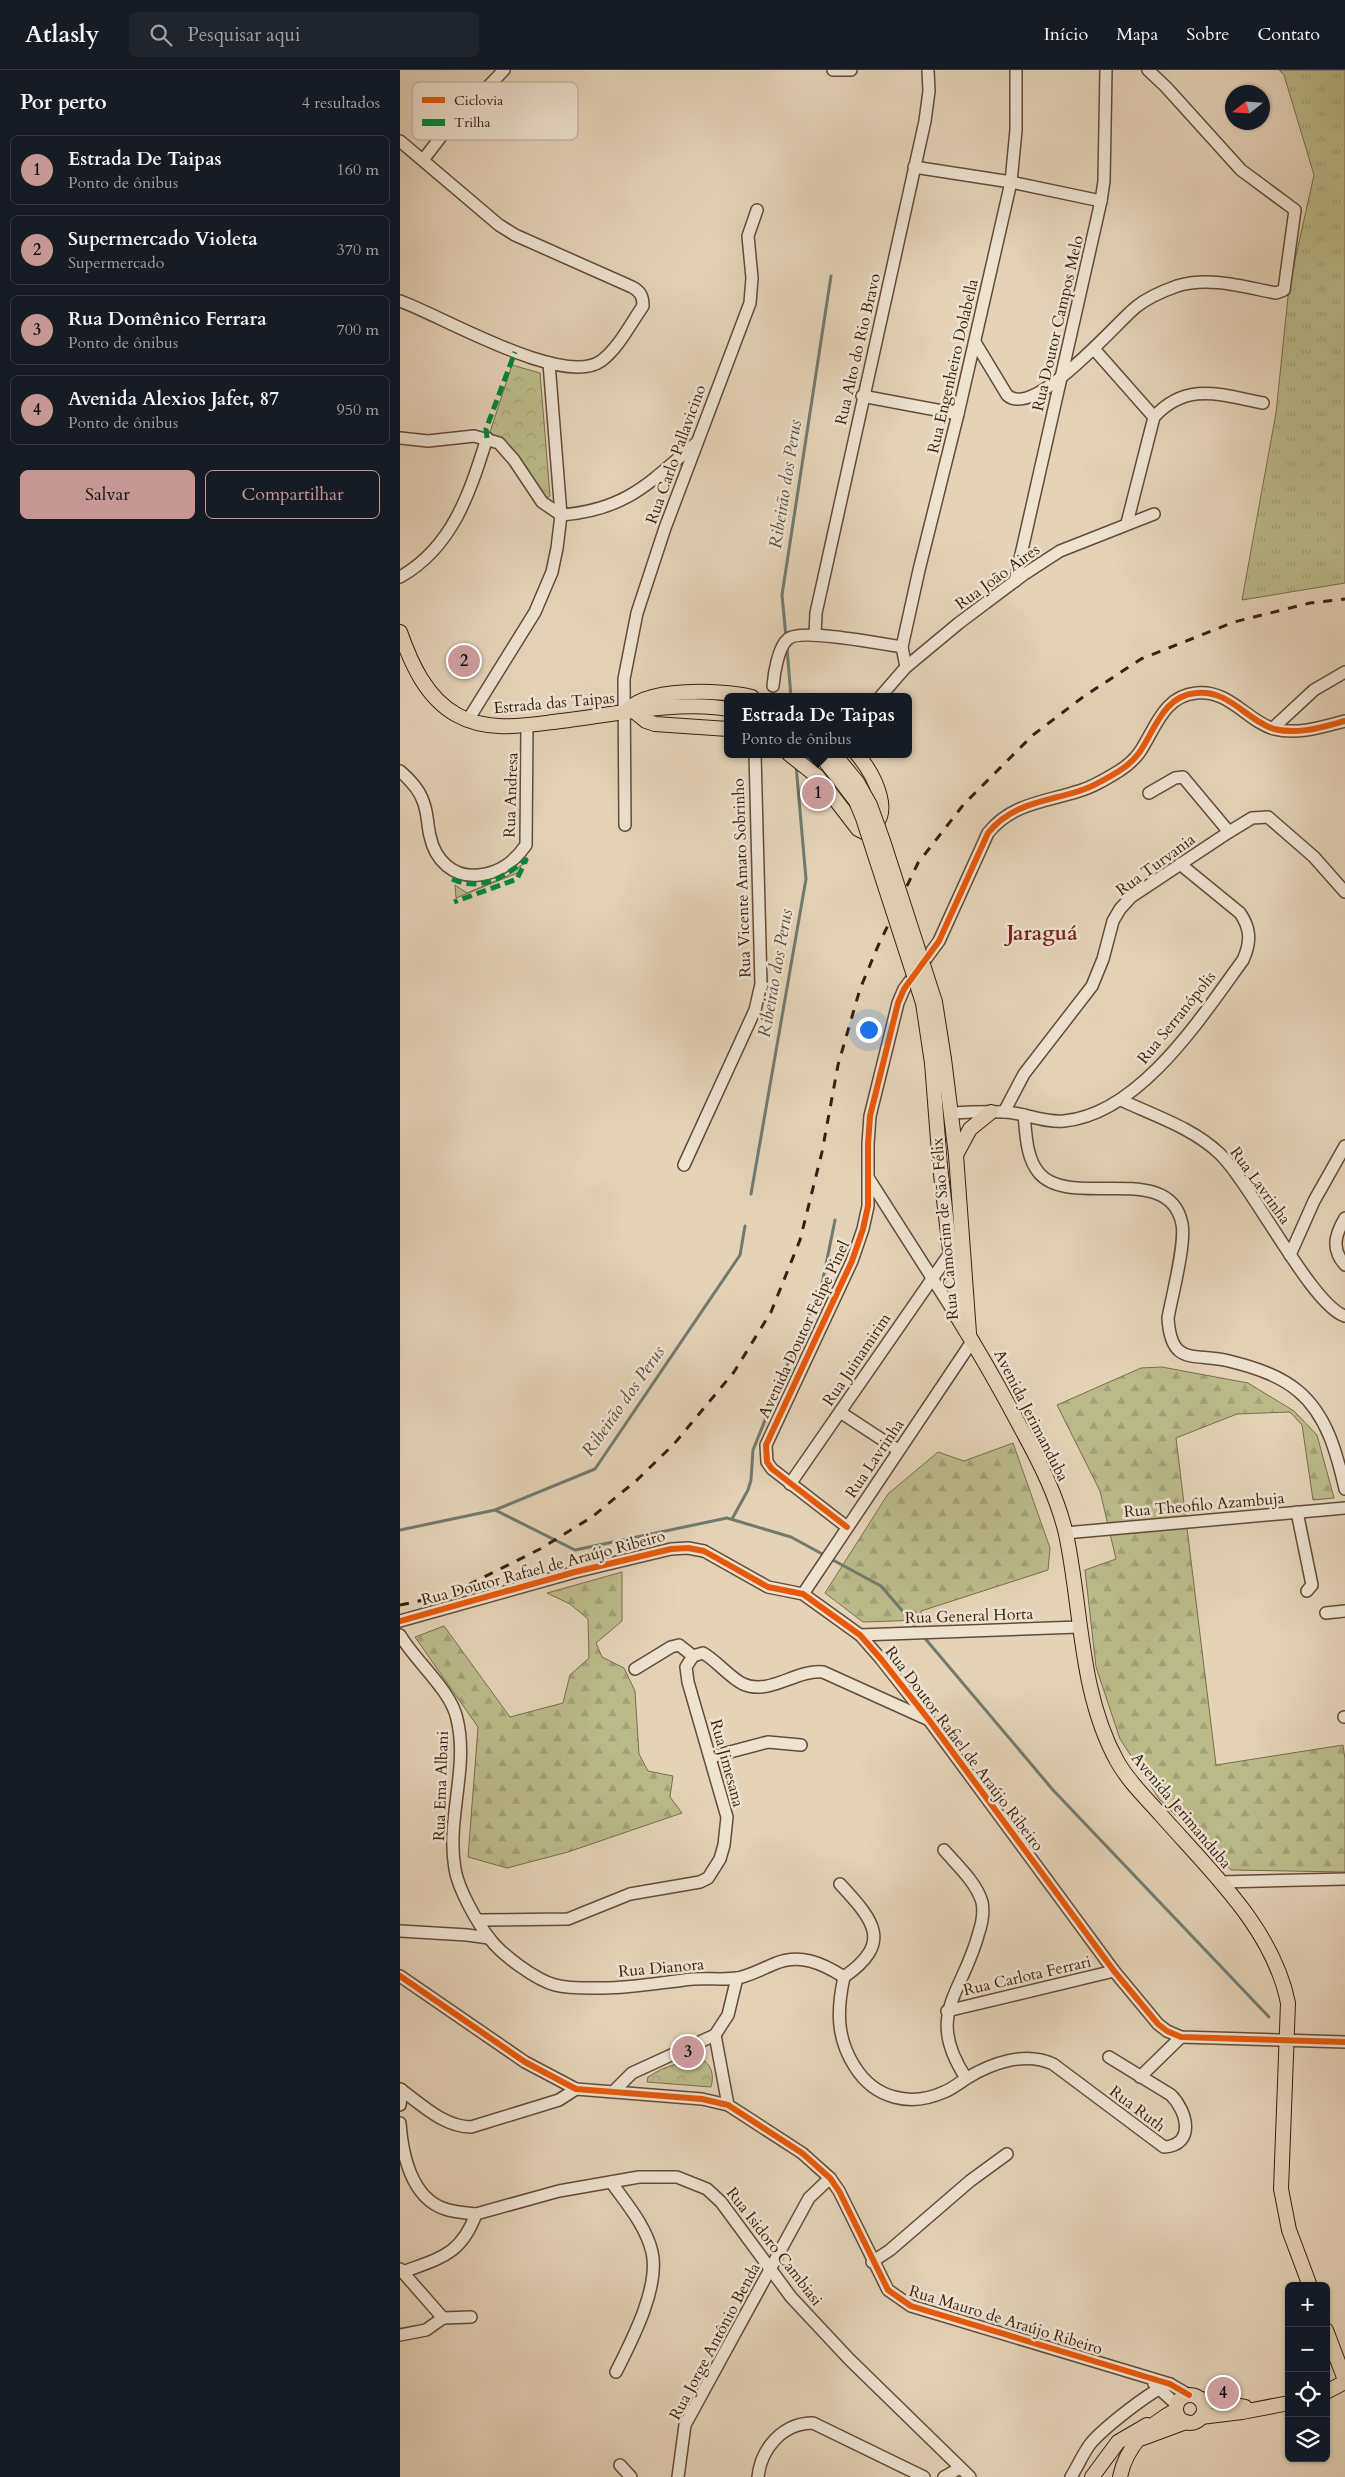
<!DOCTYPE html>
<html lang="pt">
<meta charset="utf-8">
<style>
body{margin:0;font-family:Cardo,serif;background:#20242c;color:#f1f3f6}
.controls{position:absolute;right:15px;bottom:15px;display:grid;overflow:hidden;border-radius:8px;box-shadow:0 1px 4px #0004}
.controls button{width:45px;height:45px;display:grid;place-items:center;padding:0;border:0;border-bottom:1px solid #363941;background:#171b24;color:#f1f3f6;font:25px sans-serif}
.compass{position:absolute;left:825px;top:15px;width:45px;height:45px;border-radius:50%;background:#171b24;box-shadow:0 1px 4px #0004;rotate:253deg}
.you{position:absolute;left:468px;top:959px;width:18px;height:18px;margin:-12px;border:4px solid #fff;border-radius:50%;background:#1a73e8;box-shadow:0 0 0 8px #1a73e833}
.badge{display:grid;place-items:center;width:32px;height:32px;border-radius:50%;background:#c59692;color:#111;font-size:16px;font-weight:700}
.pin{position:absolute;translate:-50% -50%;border:2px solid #fff;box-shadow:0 1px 5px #0006}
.popup{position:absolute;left:324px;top:623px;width:188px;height:65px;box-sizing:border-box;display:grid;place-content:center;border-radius:8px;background:#171b24;filter:drop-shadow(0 1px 4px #0005);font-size:16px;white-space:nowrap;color:#9ea1a6}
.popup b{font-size:19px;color:#f1f3f6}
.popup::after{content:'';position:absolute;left:50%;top:100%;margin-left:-10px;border:10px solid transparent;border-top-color:#171b24}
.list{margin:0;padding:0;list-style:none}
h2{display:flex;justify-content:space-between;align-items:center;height:65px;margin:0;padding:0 20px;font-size:21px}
h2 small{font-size:16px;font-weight:400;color:#9ea1a6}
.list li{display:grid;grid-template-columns:32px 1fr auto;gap:15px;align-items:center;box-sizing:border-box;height:70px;margin:0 10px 10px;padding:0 10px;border:1px solid #363941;border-radius:8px}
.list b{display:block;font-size:19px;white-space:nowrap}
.list p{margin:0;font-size:16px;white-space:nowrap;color:#9ea1a6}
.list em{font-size:16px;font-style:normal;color:#9ea1a6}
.actions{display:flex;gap:10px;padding:15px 20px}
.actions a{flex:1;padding:11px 0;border:1px solid #c59692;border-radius:8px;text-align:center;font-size:18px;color:#c59692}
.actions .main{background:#c59692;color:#111}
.icon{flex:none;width:28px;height:28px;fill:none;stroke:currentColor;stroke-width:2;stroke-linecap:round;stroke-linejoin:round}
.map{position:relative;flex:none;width:945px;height:2407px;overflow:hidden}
header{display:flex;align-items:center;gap:30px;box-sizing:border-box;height:70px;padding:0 25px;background:#171b24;border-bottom:1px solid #363941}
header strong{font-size:24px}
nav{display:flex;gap:28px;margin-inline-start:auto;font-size:18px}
.search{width:350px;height:45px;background:#20242c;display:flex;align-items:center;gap:12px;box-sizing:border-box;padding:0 18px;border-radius:8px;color:#9ea1a6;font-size:19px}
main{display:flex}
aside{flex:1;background:#171b24}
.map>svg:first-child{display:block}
</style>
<header>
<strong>Atlasly</strong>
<div class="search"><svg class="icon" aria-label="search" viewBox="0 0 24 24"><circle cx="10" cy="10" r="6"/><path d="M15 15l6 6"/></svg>Pesquisar aqui</div>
<nav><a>Início</a><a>Mapa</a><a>Sobre</a><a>Contato</a></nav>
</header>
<main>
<aside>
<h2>Por perto<small>4 resultados</small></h2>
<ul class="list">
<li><span class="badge">1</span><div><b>Estrada De Taipas</b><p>Ponto de ônibus</p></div><em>160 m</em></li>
<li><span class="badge">2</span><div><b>Supermercado Violeta</b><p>Supermercado</p></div><em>370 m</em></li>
<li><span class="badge">3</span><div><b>Rua Domênico Ferrara</b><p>Ponto de ônibus</p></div><em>700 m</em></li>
<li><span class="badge">4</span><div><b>Avenida Alexios Jafet, 87</b><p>Ponto de ônibus</p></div><em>950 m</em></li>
</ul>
<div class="actions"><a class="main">Salvar</a><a>Compartilhar</a></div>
</aside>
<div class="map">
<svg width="945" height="2407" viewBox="0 0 945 2407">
<defs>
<pattern id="grass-tufts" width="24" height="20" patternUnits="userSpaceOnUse" patternTransform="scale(1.25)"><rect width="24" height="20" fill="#bbbb8a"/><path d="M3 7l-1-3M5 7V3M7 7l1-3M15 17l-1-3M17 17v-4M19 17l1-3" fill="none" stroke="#a1a076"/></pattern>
<pattern id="forest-firs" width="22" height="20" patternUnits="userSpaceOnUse" patternTransform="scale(1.25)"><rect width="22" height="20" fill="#bbbb8a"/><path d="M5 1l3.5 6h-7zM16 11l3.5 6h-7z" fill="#a1a076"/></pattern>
<pattern id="park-crowns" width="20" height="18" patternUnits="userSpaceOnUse" patternTransform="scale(1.25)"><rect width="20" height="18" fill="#bbbb8a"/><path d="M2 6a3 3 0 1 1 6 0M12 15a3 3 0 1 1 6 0" fill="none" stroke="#a1a076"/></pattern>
</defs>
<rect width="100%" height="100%" fill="#e5d3b8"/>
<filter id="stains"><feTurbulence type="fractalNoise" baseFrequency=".004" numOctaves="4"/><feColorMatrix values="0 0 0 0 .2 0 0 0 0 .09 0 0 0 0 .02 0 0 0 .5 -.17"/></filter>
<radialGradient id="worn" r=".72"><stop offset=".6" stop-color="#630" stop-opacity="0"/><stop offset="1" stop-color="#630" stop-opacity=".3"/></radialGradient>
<polygon fill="url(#grass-tufts)" stroke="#796d4c" points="879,0 945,0 945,513 842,530 876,343 889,217 914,105 884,5"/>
<g fill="url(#forest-firs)" stroke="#796d4c">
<polygon points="762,1297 848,1313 894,1341 917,1365 934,1428 913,1430 902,1355 890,1342 837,1344 776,1368 816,1695 943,1675 945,1689 945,1802 831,1800 759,1729 720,1669 696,1597 685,1500 716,1489 700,1421 657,1335 741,1298"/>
<polygon points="613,1373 650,1478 648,1500 521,1541 522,1550 463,1552 425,1523 488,1424 538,1382 564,1391"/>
<polygon points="222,1502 222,1551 196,1573 202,1587 224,1598 235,1621 239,1684 248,1701 273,1706 270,1727 282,1743 168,1782 107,1798 68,1787 78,1657 15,1567 44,1556 110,1647 163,1633 170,1605 189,1588 188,1549 170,1534 147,1523"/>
</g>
<g fill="url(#park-crowns)" stroke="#796d4c">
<polygon points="112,295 140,303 150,426 145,428 113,380 90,362"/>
<polygon points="121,795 120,802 56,828 55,815 67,823 107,806"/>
<path d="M294 1988C310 1989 315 2003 311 2017L247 2012 248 2007 262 1999Z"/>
</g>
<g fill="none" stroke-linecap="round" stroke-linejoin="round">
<g stroke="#707a6f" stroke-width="3">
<polyline points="386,567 382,525 431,206"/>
<polyline points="387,578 391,627"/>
<polyline points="351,1124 406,809 396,695"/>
<polyline points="95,1440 175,1480 327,1448 391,1467 426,1486"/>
<polyline points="332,1449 348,1420 351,1410 353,1380 388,1293 421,1219 435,1150"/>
<polyline points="0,1460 95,1440 195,1399 340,1185 345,1156"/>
<polyline points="431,1489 481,1516 518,1559"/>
<polyline points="523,1566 653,1720 869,1947"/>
</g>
<g stroke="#624c38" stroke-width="14">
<g id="minor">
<polyline points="433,0 451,0"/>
<path d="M0 71 99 155 115 165 232 217C240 221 243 226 243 236 231 253 218 279 201 291 163 318 42 246 0 231"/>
<polyline points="23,90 43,64 104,0"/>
<polyline points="514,97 611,112 701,131"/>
<path d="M575 272 607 325C634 350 716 253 736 237 748 227 763 221 777 216 809 206 844 217 876 223L884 220 895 140 841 100 766 17 748 0"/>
<polyline points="694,279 754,347"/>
<polyline points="462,326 558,344"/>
<path d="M0 368 28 371 74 366 99 373 114 390 142 432 161 445C226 440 249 413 295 374"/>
<path d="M727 453 754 347C787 311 821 325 863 333"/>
<path d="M0 507C53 477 70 422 87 368"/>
<polyline points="615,511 701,131 704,111 706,0"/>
<polyline points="415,565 416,543 525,51 529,21 528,0"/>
<polyline points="506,597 502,577 519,500 558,344 611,112 616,60 616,0"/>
<path d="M373 616C374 604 378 577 388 569 400 558 483 574 502 577"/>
<polyline points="480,627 506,597 559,553 623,505 660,481 754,444"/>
<polyline points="68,650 135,542 152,502 157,478 161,445 149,293"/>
<polyline points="873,658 914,620 945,602"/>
<path d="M0 701C10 710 19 719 23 731 28 743 27 754 30 766 35 790 53 808 79 805 100 803 114 792 126 775L127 655"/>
<polyline points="749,723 775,708 783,707 829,762"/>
<polyline points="225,755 224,609 237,543 265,458 350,233 352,208 348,166 357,140"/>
<path d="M721 1030C755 1046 793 1058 820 1084 852 1115 912 1236 945 1246"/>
<polyline points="604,1042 624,1004 692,916 703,889 713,851 720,839 731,827 829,762 852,748 868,747 914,787 945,822"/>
<path d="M551 1043C568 1042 588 1041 605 1042 625 1043 644 1053 664 1051 740 1044 802 946 843 890 851 872 851 859 840 843L780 794"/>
<path d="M624 1045C626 1063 626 1088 639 1103 670 1140 770 1090 782 1154 786 1173 772 1226 768 1248 771 1298 795 1282 829 1291 853 1297 879 1305 898 1321 927 1345 937 1384 945 1419"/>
<polyline points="284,1095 355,940 361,914 355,684"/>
<polyline points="469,1109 557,1247"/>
<path d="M945 1148C935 1165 931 1179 945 1195"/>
<polyline points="890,1185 914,1131 945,1076"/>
<polyline points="440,1342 498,1380"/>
<polyline points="390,1414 550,1183"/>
<polyline points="897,1442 912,1515 907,1521"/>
<path d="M447 1457 372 1399 367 1392 366 1375 452 1191 463 1159 468 1136V1074L470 1046 498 933 504 919 539 871 588 763C612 733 645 732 679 721 693 717 706 709 719 701 727 696 733 691 739 683 755 660 763 626 796 623 829 619 847 651 874 659 898 665 922 657 945 651"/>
<polyline points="665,1463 945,1438"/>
<polyline points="403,1524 573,1270"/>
<polyline points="926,1543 945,1541"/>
<polyline points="0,1551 175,1502 271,1479 288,1478 304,1481 368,1517 403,1524 460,1565 481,1589 529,1650 714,1901 758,1954 767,1961 781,1967 945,1972"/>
<path d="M0 1565C15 1591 51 1620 57 1649 69 1698 46 1749 55 1799 58 1819 78 1854 90 1869 102 1885 136 1910 155 1915 171 1919 187 1918 203 1918 234 1918 263 1912 293 1909 308 1908 324 1910 338 1908 351 1905 362 1899 374 1894 400 1883 422 1893 444 1907"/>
<polyline points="460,1565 679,1557"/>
<path d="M293 1586 303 1583C317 1591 329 1607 343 1614 370 1626 396 1599 423 1602L527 1649"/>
<polyline points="235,1599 271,1577 279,1575 293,1586"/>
<polyline points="944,1647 945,1647"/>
<polyline points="311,1687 368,1672 401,1675"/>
<path d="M544 1780C557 1795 576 1812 582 1832 584 1842 582 1853 579 1862 563 1924 524 1944 566 2008"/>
<polyline points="820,1812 945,1809"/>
<path d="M440 1814C473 1850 494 1872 444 1907 437 1939 436 1968 455 1997 475 2029 511 2037 544 2022 552 2019 559 2013 567 2008 592 1993 625 1981 653 1994L764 2077C796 2075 787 2041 771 2025L709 1987"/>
<polyline points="79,1850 168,1849 230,1824 300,1812 308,1808 320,1789 324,1775 327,1747 288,1612 286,1597 293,1586"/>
<polyline points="0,1861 67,1865 89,1868"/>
<polyline points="0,1906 125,1992 176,2019 302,2029 328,2035 402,2083 430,2108 439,2121 488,2220 511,2236 770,2314 789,2325"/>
<polyline points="547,1941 714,1901"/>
<polyline points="315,1965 328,2035"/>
<polyline points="740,2007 781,1967"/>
<path d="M0 2019C21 2034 44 2057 71 2057L159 2030 176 2019"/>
<polyline points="214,2021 232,2003 315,1965 328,1945 337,1908"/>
<polyline points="0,2035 2,2020"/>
<path d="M0 2053C2 2083 11 2128 45 2139 54 2142 66 2143 76 2144"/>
<path d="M211 2112C226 2133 246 2156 252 2182 260 2217 232 2270 216 2302"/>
<polyline points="472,2192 490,2180 570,2111 607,2084"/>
<polyline points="0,2199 43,2248"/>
<path d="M3 2202C40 2188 61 2185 76 2144L159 2121 239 2107H277L307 2119 321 2132 391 2227 449 2289 570 2407"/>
<polyline points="43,2248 71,2247"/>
<polyline points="0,2265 26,2260 43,2248"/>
<polyline points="754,2314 777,2335"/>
<polyline points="220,2395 231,2407"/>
<polyline points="278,2407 285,2355 409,2128 430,2108"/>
<path d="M358 2407C361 2378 383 2353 413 2353L524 2407"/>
<polyline points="544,2407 560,2398"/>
<path d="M671 2407C678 2396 683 2383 691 2373 704 2358 751 2320 770 2314"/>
</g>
</g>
<g stroke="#371f0d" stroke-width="16">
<g id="major">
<path d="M0 562C11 593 26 628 57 645 89 663 127 655 161 651 210 645 280 630 328 639"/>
<polyline points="235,642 246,651 255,654 328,659"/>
<path d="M225 643C244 616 323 620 352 627"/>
<path d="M389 684 418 707 458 759 464 762C499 749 473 703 457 684"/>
<polyline points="544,989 556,1085 569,1263"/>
<path d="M532 993 540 1096 558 1248C581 1285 602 1322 622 1360 640 1393 657 1426 666 1464 682 1539 679 1622 717 1691 728 1711 746 1728 761 1745 810 1801 873 1858 888 1933L881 2119 889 2160 910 2216"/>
<polyline points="556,1085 570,1059 591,1042"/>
<polyline points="926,2260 945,2310"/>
<polyline points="926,2322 945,2312"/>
<circle cx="790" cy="2339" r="14"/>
<polyline points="800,2329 845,2337"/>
<polyline points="801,2347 842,2342 889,2333"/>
<polyline points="743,2368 786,2352"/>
<polyline points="692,2407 718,2372 747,2355"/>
<path d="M720 2407C726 2376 750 2354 776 2340"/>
</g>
</g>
<use href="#minor" stroke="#eee2d1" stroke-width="11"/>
<use href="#major" stroke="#e5d3b8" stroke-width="14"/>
<polyline stroke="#371f0d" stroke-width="3" stroke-dasharray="9 9" stroke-linecap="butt" points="0,1535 48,1525 140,1479 192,1447 237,1410 274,1374 334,1302 371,1242 400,1170 422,1082 438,995 460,919 478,876 518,793 564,734 633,665 683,627 741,589 834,552 910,533 945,529"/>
<g stroke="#371f0d" stroke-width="16" stroke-linecap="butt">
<g id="major-bridge">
<polyline points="434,684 457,712 470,735 483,771 535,932 544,989"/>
<polyline points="422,687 456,731 463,748 523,933 532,993"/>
</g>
</g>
<use href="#major-bridge" stroke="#e5d3b8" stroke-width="14"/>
<g stroke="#00873e" stroke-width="5" stroke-dasharray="10 5" stroke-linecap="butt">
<polyline points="87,368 86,359 115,282"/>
<path d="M52 809C82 822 103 807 126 790L117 809 54 832"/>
</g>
<g stroke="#eee2d1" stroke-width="9">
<g id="cycleway">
<path d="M447 1457 372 1399 367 1392 366 1375 452 1191 463 1159 468 1136V1074L470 1046 498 933 504 919 539 871 588 763C612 733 645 732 679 721 693 717 706 709 719 701 727 696 733 691 739 683 755 660 763 626 796 623 829 619 847 651 874 659 898 665 922 657 945 651"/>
<polyline points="0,1551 175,1502 271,1479 288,1478 304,1481 368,1517 403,1524 460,1565 481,1589 529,1650 714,1901 758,1954 767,1961 781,1967 945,1972"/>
<polyline points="0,1906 125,1992 176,2019 302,2029 328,2035 402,2083 430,2108 439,2121 488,2220 511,2236 770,2314 789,2325"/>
</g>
</g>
<use href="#cycleway" stroke="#e8590c" stroke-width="6"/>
</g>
<g text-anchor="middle" stroke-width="5" stroke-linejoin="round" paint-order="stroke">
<g font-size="16" fill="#371f0d" stroke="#eee2d1">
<text transform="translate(657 253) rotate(-77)" y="6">Rua Doutor Campos Melo</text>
<text transform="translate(457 279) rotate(-77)" y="6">Rua Alto do Rio Bravo</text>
<text transform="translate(552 296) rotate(-77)" y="6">Rua Engenheiro Dolabella</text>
<text transform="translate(275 384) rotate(-70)" y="6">Rua Carlo Pallavicino</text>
<text transform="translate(597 506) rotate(-36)" y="6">Rua João Aires</text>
<text transform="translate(154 632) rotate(-5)" y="6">Estrada das Taipas</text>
<text transform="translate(110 725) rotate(-88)" y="6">Rua Andresa</text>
<text transform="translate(755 794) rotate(-36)" y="6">Rua Turvania</text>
<text transform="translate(341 808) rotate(-92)" y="6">Rua Vicente Amato Sobrinho</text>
<text transform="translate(776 947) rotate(-51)" y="6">Rua Serranópolis</text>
<text transform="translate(861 1115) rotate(54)" y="6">Rua Lavrinha</text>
<text transform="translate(544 1159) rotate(-95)" y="6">Rua Camocim de São Félix</text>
<text transform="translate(403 1259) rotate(-65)" y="6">Avenida Doutor Felipe Pinel</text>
<text transform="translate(456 1289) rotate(-56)" y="6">Rua Juinamirim</text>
<text transform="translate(632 1345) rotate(63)" y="6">Avenida Jerimanduba</text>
<text transform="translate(474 1388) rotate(-56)" y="6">Rua Lavrinha</text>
<text transform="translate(804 1434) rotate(-5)" y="6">Rua Theofilo Azambuja</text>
<text transform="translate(143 1497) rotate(-15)" y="6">Rua Doutor Rafael de Araújo Ribeiro</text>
<text transform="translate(569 1545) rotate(-2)" y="6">Rua General Horta</text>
<text transform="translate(565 1678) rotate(53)" y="6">Rua Doutor Rafael de Araújo Ribeiro</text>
<text transform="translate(328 1693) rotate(75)" y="6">Rua Jimesana</text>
<text transform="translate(40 1716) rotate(-88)" y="6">Rua Ema Albani</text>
<text transform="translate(782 1740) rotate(50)" y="6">Avenida Jerimanduba</text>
<text transform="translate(261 1897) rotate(-5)" y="6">Rua Dianora</text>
<text transform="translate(627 1905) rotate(-13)" y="6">Rua Carlota Ferrari</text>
<text transform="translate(738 2038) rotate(37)" y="6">Rua Ruth</text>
<text transform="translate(375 2176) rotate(52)" y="6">Rua Isidoro Cambiasi</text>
<text transform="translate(606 2249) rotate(17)" y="6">Rua Mauro de Araújo Ribeiro</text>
<text transform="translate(314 2271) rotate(-62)" y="6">Rua Jorge Antônio Benda</text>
</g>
<g font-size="18" font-style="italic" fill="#544d3e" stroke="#eee2d1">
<text transform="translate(385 414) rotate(-81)" y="6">Ribeirão dos Perus</text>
<text transform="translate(375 903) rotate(-80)" y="6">Ribeirão dos Perus</text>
<text transform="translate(223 1331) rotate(-55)" y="6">Ribeirão dos Perus</text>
</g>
<g font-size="21" font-weight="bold" fill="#7a1f14" stroke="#eee2d1">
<text x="642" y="870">Jaraguá</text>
</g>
</g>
<rect x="12" y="12" width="166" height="58" rx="8" fill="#eee2d1" stroke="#b7a896" stroke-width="1"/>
<rect x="22" y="27" width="23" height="6" fill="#e8590c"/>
<rect x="22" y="49" width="23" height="7" fill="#00873e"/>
<g font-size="14" fill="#371f0d">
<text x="54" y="35">Ciclovia</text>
<text x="54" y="57">Trilha</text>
</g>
<rect width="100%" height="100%" filter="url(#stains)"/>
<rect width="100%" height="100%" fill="url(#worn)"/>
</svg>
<div class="controls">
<button>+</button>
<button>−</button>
<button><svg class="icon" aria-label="locate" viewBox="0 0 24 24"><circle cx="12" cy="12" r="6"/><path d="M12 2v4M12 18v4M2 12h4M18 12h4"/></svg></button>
<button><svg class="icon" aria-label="layers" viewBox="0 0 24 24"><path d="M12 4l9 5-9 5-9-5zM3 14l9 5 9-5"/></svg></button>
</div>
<svg class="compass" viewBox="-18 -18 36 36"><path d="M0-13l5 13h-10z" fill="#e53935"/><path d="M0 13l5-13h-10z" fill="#9ea1a6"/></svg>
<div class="you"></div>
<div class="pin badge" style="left:418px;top:723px">1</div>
<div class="popup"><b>Estrada De Taipas</b>Ponto de ônibus</div>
<div class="pin badge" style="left:64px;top:591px">2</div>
<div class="pin badge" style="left:288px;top:1982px">3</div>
<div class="pin badge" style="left:823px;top:2323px">4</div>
</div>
</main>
